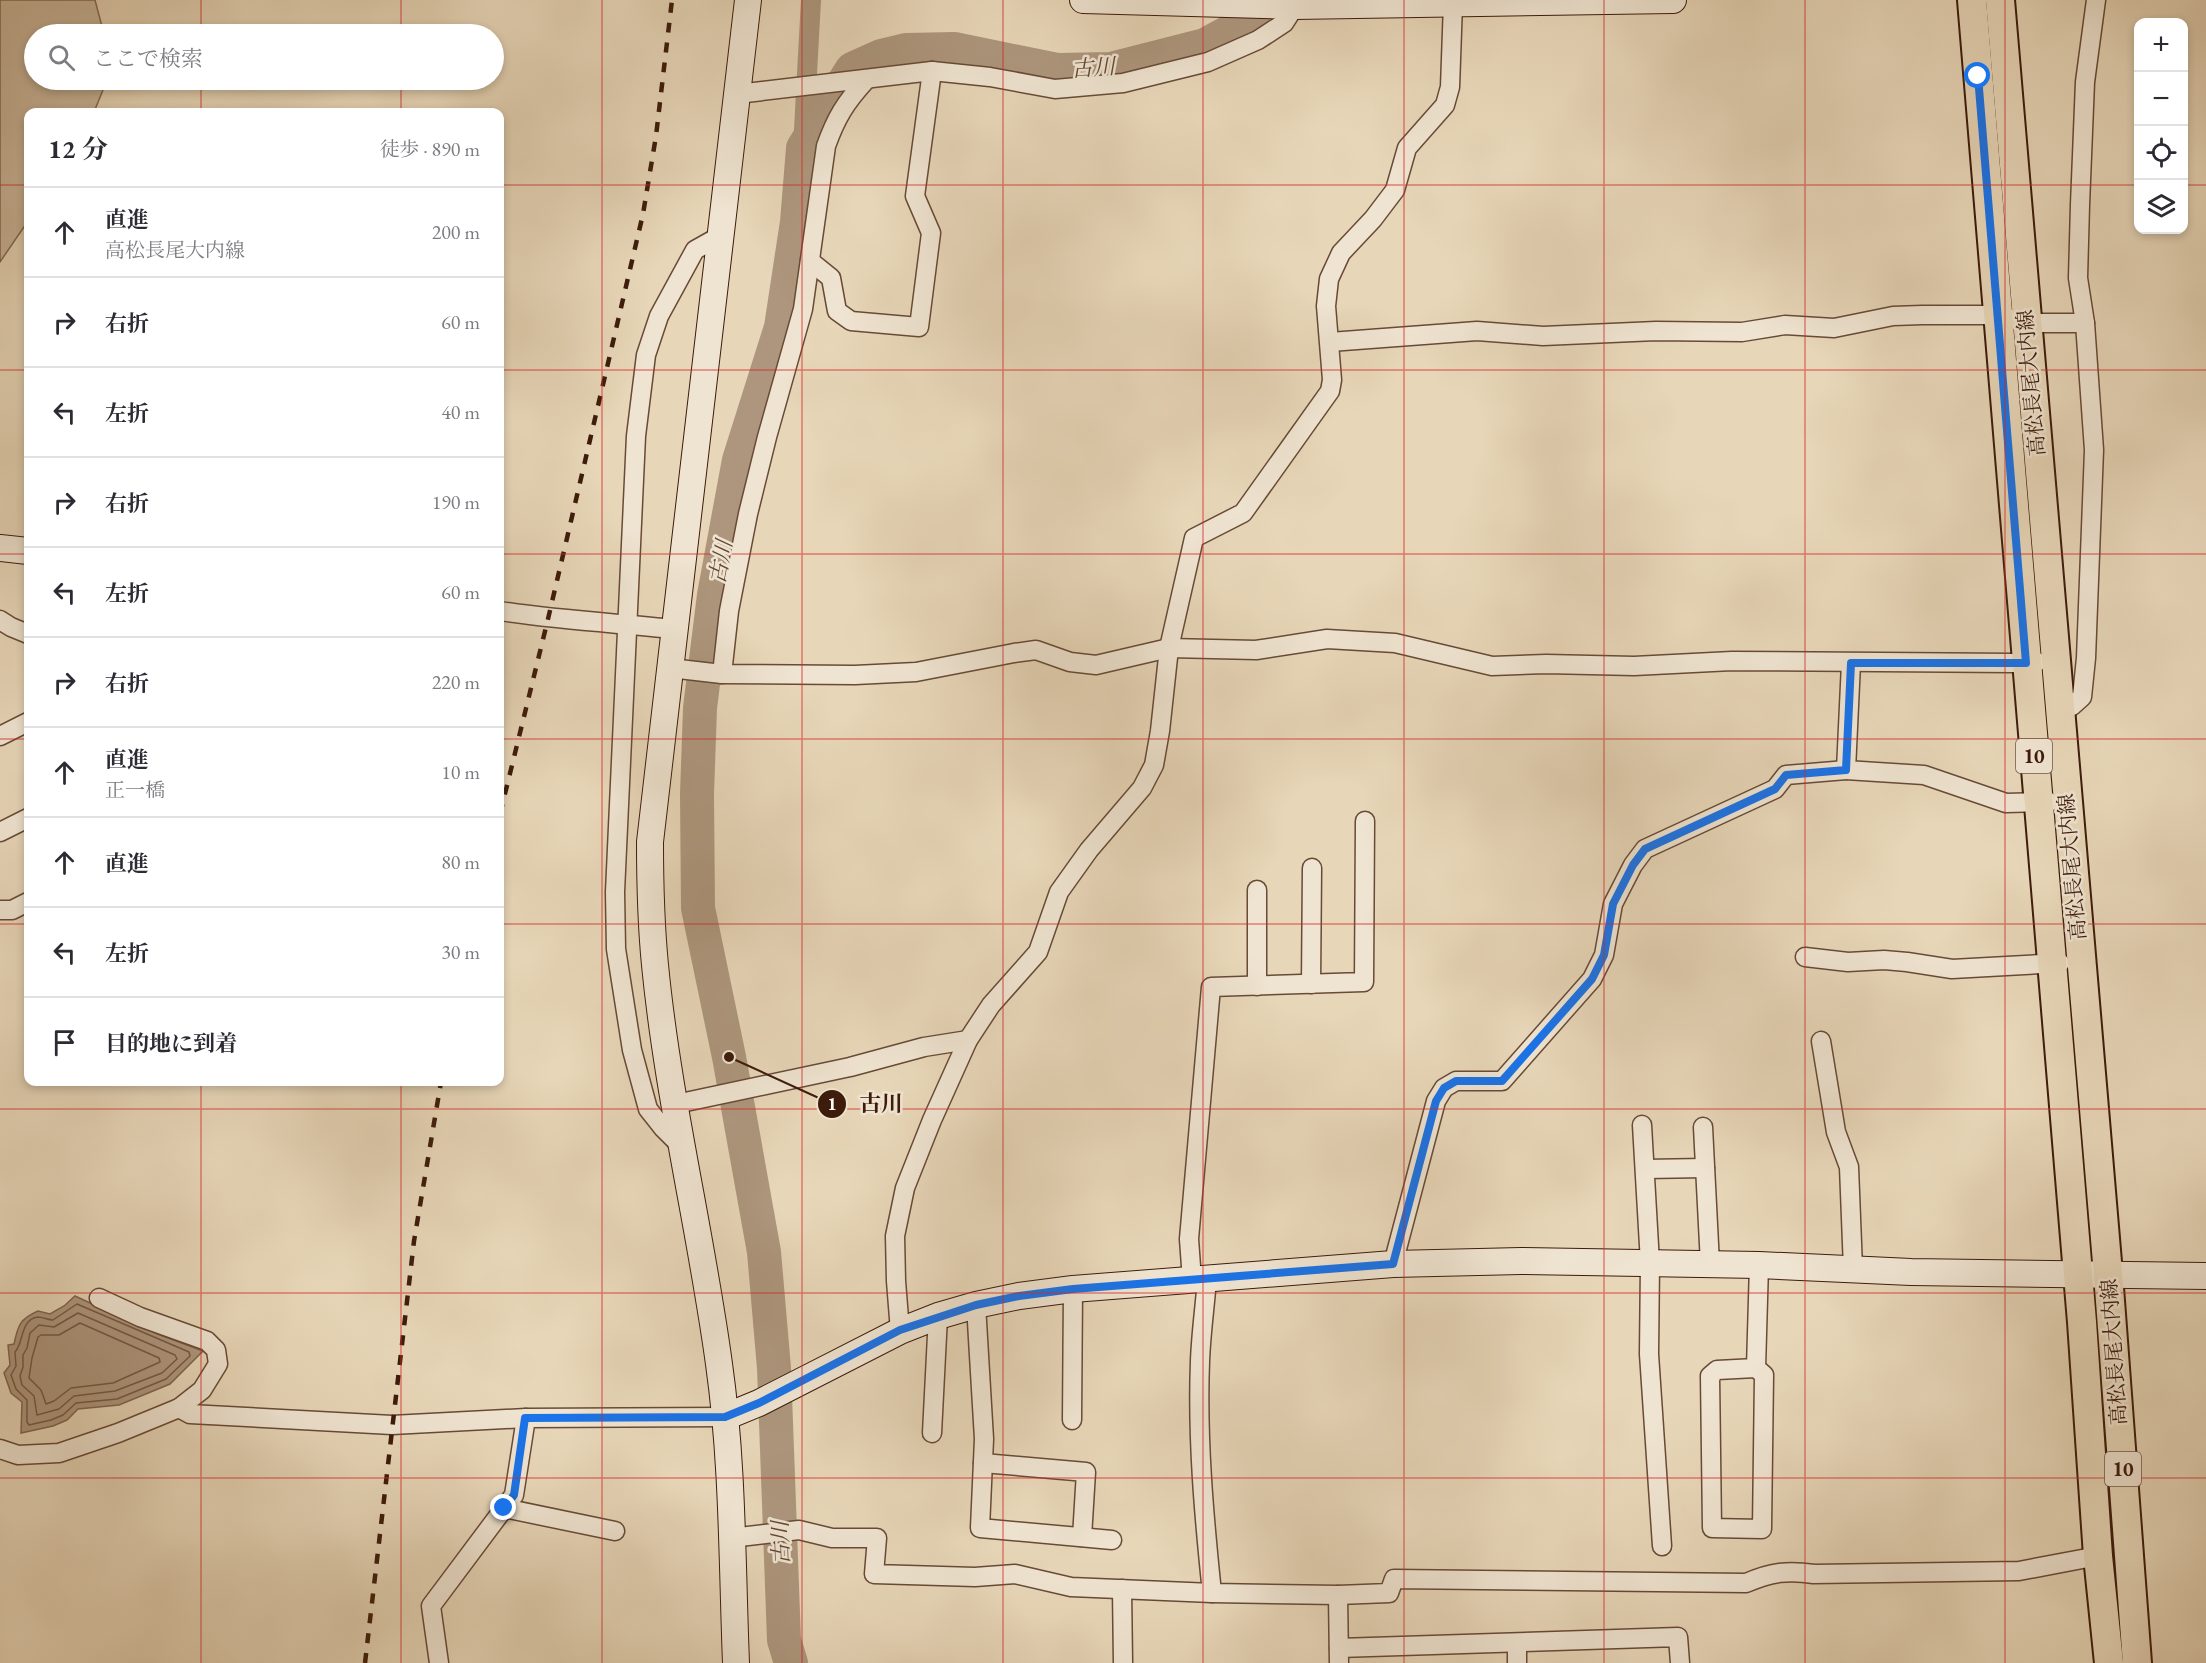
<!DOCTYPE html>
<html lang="ja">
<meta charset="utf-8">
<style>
body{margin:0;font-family:"EB Garamond","Noto Serif JP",serif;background:#f2f2f3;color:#2b2b33}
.controls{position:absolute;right:18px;top:18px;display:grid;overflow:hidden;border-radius:12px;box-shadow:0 3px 9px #0003}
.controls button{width:54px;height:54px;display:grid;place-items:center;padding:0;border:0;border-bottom:2px solid #e1e1e2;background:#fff;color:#2b2b33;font:30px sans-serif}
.stop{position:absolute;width:18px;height:18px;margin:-14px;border:4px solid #1a73e8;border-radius:50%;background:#fff}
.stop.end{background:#1a73e8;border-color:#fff;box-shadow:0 2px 6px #0008}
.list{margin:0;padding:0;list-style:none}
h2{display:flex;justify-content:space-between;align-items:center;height:78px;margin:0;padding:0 24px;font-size:26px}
h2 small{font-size:20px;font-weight:400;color:#7c7c81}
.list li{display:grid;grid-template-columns:39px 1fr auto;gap:18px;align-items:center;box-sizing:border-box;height:90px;padding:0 24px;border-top:2px solid #e1e1e2}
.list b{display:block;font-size:22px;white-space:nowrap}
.list p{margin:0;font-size:20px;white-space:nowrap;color:#7c7c81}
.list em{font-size:20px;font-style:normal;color:#7c7c81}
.icon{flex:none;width:33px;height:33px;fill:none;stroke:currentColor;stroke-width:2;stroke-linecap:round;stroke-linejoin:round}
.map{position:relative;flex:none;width:2206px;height:1663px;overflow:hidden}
.search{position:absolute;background:#fff;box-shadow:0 3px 9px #0003;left:24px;top:24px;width:480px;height:66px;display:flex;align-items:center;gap:15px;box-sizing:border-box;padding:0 21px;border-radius:33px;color:#7c7c81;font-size:22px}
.panel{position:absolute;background:#fff;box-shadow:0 3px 9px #0003;left:24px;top:108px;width:480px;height:978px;border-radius:12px}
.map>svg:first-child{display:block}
</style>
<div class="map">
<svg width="2206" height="1663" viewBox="0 0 2206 1663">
<rect width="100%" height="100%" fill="#e7d6b8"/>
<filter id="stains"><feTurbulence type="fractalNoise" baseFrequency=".00333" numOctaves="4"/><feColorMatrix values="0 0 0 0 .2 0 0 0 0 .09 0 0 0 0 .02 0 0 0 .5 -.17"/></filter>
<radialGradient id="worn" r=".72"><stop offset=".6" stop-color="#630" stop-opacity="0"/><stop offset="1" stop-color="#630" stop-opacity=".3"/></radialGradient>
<polygon fill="#cab69b" stroke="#846853" stroke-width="1.5" points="0,0 95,0 104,34 34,34 34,80 107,80 94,112 28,112 28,221 0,262"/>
<path fill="#ad967d" stroke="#80654f" stroke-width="1.5" d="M75 1296 160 1335 203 1351 170 1384 119 1405 78 1409 67 1420 53 1426 21 1433 22 1402 11 1393 4 1373 10 1365 8 1345 14 1344C18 1325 20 1319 38 1311L50 1314 64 1306Z"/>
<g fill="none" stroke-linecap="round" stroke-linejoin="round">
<g stroke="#755844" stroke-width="1.5">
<path d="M77 1304 189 1352 190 1356 166 1379 117 1399 76 1403 63 1415 51 1420 29 1425 27 1422V1400L16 1389 11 1375 16 1366 15 1352C24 1343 20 1319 38 1317 43 1317 48 1320 53 1320Z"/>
<polygon points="78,1313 175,1355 177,1359 162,1373 115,1391 74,1396 59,1409 37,1415 34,1396 22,1385 20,1376 23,1367 23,1355 27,1348 30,1333 39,1325 54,1327"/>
<polygon points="80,1323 159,1358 160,1362 113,1383 71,1388 54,1401 46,1404 41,1390 29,1378 32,1358 38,1337 41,1335 59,1335"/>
</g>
<polyline stroke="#ad967d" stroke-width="20" points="803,148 811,0"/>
<polyline stroke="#ad967d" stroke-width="34" points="791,1663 784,1640 774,1368 764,1252 729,1057 698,908 697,794 700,708 714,595 739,460 781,327 797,222 803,148 852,69 881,56 906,50 954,49 1057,70 1111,69 1205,45 1240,26 1265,0"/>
<g stroke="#684a36" stroke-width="21">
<g id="street">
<polyline points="737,94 932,71 990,77 1055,89 1123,83 1208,62 1258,40 1284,23 1295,6"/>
<polyline points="810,261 831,278 837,311 851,321 919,327 931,233 915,196 932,71"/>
<polyline points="1330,342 1477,331 1543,336 1656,331 1742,332 1785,325 1834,328 1893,316 1922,315 1985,315 2039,323 2085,323"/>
<path d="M500 611C557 620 616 623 674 629"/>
<polyline points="0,620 11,627 28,634"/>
<polyline points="1851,663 1846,770 1924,775 2006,803 2049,802"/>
<polyline points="670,668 722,674 855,675 916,672 1014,653 1036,650 1070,662 1096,665 1169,648 1256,650 1327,639 1395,643 1492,666 1546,664 1634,666 1732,661 2014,663 2037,662"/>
<path d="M722 674 729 611 748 514 767 437 803 309 826 146C836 118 845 103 866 80"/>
<polyline points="2058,708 2072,706 2082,697 2086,658 2094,450 2085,323 2078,278 2080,205 2085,82 2096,0"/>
<polyline points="0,736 28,722"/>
<polyline points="0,832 28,818"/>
<polyline points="0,910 12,910 28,902"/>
<polyline points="1805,957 1848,962 1884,960 1907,962 1952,969 2060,963"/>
<polyline points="1311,984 1312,868"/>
<polyline points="1257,986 1257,890"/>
<polyline points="1821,1041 1836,1132 1849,1167 1853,1269"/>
<polyline points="676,1104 850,1067 924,1047 968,1040"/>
<polyline points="1642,1125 1650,1263 1649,1354 1662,1546"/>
<polyline points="1703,1127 1710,1264"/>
<polyline points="683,1148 663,1128 648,1109 632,1050 616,949 615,892 636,436 646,355 659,316 695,250 720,236"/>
<polyline points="1645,1169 1705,1168"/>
<polyline points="1393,1264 1436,1101 1444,1088 1456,1081 1502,1081 1592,979 1604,955 1613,904 1633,865 1645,849 1775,789 1786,775 1846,770"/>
<path d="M1207 1279C1205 1306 1201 1333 1200 1361 1197 1438 1204 1516 1212 1593"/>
<polyline points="1192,1280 1189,1239 1211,987 1364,982 1365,821"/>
<polyline points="976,1305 984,1439 980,1528 1112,1540"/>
<polyline points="900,1331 896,1281 895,1236 905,1188 932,1120 968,1040 991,1005 1038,952 1059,892 1089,850 1142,788 1154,765 1160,731 1169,648 1194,538 1243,513 1330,391 1332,380 1326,306 1329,279 1341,253 1373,219 1395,190 1407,148 1445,105 1450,87 1453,3"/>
<polyline points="1756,1368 1717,1370 1710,1376 1712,1528 1762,1529 1764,1375 1756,1368 1759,1265"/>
<polyline points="179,1408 190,1414 392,1425 526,1418 725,1417"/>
<polyline points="1072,1420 1073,1289"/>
<polyline points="932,1433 938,1316"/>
<polyline points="0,1449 18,1455 59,1453 118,1433 179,1408 202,1390 218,1364 216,1350 207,1341 140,1317 99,1298"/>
<polyline points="983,1463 1086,1472 1082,1537"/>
<polyline points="504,1508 615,1531"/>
<path d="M731 1538 799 1530 832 1538H877L874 1574 975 1577 1015 1574 1071 1587 1212 1593 1338 1595 1389 1593 1394 1579 1746 1583C1771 1572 1788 1570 1814 1574L2019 1571 2098 1556"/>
<polyline points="1122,1589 1123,1663"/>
<polyline points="1338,1595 1339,1663"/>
<polyline points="1517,1643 1517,1663"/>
<polyline points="1339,1648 1678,1637 1680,1663"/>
<polyline points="439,1663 431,1606 514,1495 526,1418"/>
</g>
</g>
<g stroke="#3d1b0b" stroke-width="28">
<g id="secondary">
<polyline points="1083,0 1295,6 1673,0"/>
<polyline points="0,548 28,551"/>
<polyline points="725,1417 759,1403 900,1331 938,1316 976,1305 1019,1296 1073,1289 1393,1264 1521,1261 1759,1265 1911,1272 2206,1276"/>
<path d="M736 1663C732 1563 733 1463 719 1364 701 1231 668 1099 655 965 651 924 650 883 650 842L748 0"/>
</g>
</g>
<g stroke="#3d1b0b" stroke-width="32">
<g id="primary">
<polyline points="1972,0 2082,1322 2098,1556 2109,1663"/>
<polyline points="2000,0 2108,1274 2137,1663"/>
</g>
</g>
<use href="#street" stroke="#efe4d1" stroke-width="18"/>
<use href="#secondary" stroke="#efe4d1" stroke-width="26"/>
<use href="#primary" stroke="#e7d6b8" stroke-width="28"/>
<g stroke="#3d1b0b" stroke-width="4.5" stroke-dasharray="10 10" stroke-linecap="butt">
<polyline points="500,814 548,619 643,214 656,136 672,0"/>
<polyline points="365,1663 414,1241 441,1082"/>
</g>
</g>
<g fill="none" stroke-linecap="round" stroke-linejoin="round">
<polyline stroke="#1a73e8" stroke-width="8" points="504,1508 514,1495 525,1418 725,1417 759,1403 900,1330 976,1305 1019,1296 1073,1289 1393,1264 1436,1101 1444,1088 1456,1081 1502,1081 1592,979 1604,955 1613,904 1633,865 1645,849 1775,789 1786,775 1846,770 1851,663 2026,663 1978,76"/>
</g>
<path fill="none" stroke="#d62828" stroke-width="1.5" stroke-opacity="0.55" d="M201 0V34M401 0V34M602 0V1663M802 0V1663M1003 0V1663M1203 0V1663M1404 0V1663M1604 0V1663M1805 0V1663M2005 0V1663M201 80V112M401 80V112M0 185H28M500 185H2138M2184 185H2206M0 370H28M500 370H2206M0 554H28M500 554H2206M0 739H28M500 739H2206M0 924H28M500 924H2206M201 1082V1663M401 1082V1663M0 1109H2206M0 1293H2206M0 1478H2206"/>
<g text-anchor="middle" stroke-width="5" stroke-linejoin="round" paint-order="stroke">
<g fill="#efe4d1" stroke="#725746" stroke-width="1.5">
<rect x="2016" y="739" width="36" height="34" rx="4.5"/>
<rect x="2105" y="1452" width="36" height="34" rx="4.5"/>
</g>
<g font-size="20" font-weight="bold" fill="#3d1b0b">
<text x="2034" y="763">10</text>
<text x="2123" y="1476">10</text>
</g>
<g font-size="21" fill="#3d1b0b" stroke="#efe4d1">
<text transform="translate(2031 383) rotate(-95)" y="7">高松長尾大内線</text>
<text transform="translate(2072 867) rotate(-95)" y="7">高松長尾大内線</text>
<text transform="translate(2114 1352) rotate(-94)" y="7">高松長尾大内線</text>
</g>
<g font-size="22" font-style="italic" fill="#644633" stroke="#efe4d1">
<text transform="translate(1093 67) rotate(-4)" y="8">古川</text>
<text transform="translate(720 562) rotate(-79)" y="8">古川</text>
<text transform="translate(780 1543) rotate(-92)" y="8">古川</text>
</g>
</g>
<path fill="none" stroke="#3d1b0b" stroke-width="2" d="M729 1057L832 1104"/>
<g fill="#3d1b0b" stroke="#efe4d1" stroke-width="2">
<circle cx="729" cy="1057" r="6"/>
<circle cx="832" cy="1104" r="15"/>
</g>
<g font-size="18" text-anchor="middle" font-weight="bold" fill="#fff">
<text x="832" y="1110">1</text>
</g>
<g font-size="22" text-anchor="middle" font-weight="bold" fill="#3d1b0b" stroke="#efe4d1" stroke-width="5" stroke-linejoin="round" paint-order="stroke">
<text x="881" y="1111">古川</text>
</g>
<rect width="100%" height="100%" filter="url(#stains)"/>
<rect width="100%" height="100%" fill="url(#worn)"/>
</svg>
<div class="controls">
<button>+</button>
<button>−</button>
<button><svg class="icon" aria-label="locate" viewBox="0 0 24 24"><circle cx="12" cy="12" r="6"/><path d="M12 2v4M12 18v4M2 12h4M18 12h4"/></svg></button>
<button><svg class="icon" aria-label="layers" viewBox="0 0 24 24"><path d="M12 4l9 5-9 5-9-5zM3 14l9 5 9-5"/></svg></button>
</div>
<div class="stop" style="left:1978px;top:76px"></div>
<div class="stop end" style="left:504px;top:1508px"></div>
<div class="search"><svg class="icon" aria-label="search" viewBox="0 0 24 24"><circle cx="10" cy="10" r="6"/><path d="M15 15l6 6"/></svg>ここで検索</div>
<section class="panel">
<h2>12 分<small>徒歩 · 890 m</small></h2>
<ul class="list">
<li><svg class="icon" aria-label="ahead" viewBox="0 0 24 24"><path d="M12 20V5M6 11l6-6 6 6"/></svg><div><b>直進</b><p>高松長尾大内線</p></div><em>200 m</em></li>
<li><svg class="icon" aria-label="right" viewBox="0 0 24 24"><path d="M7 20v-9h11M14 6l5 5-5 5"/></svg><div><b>右折</b></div><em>60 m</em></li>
<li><svg class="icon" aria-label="left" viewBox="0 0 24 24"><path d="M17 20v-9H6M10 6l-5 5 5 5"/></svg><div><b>左折</b></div><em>40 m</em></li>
<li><svg class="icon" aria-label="right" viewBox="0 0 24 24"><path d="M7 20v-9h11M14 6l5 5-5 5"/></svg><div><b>右折</b></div><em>190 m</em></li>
<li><svg class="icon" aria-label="left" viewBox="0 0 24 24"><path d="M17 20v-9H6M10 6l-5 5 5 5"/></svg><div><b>左折</b></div><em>60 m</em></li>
<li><svg class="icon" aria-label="right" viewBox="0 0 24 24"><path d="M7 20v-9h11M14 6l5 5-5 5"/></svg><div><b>右折</b></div><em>220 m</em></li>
<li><svg class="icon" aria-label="ahead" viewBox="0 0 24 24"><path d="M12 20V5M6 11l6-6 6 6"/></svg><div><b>直進</b><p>正一橋</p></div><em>10 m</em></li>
<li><svg class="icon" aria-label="ahead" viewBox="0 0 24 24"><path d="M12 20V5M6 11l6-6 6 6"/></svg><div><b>直進</b></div><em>80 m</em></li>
<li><svg class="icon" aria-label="left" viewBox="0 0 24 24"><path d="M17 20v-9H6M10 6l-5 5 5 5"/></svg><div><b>左折</b></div><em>30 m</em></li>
<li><svg class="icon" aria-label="arrive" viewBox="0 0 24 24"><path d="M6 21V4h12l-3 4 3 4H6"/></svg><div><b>目的地に到着</b></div></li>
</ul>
</section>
</div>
